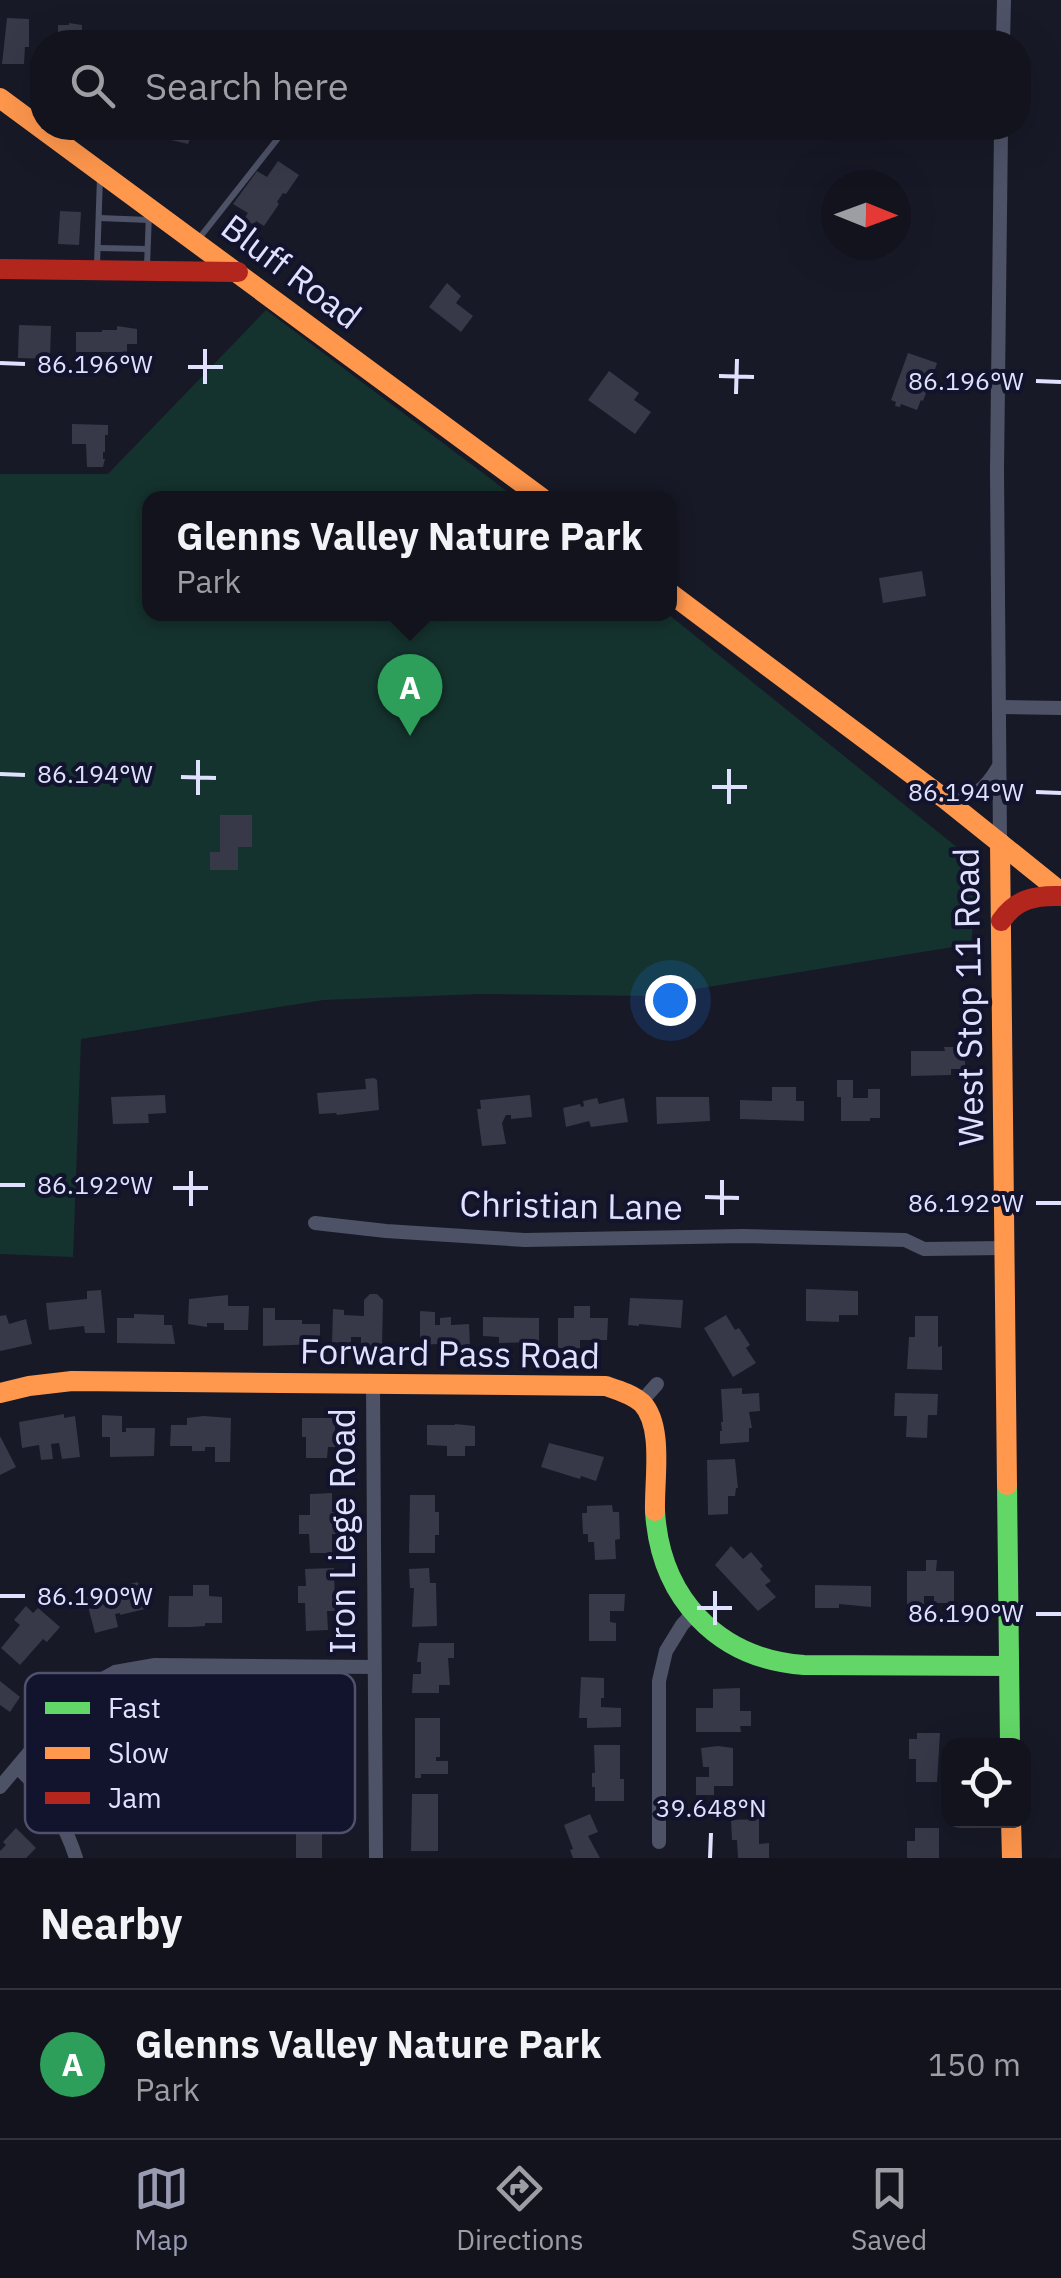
<!DOCTYPE html>
<meta charset="utf-8">
<style>
body{margin:0;font-family:"IBM Plex Sans",sans-serif;background:#1b1c26;color:#f1f3f6}
.controls{position:absolute;right:30px;bottom:30px;display:grid;overflow:hidden;border-radius:20px;box-shadow:0 10px 40px #0002}
.controls button{width:90px;height:90px;display:grid;place-items:center;padding:0;border:0;border-bottom:2px solid #31323b;background:#12131d;color:#f1f3f6;font:50px sans-serif}
.compass{position:absolute;left:821px;top:170px;width:90px;height:90px;border-radius:50%;background:#12131d;box-shadow:0 10px 40px #0002;rotate:91deg}
.you{position:absolute;left:670px;top:1000px;width:35px;height:35px;margin:-25px;border:8px solid #fff;border-radius:50%;background:#1a73e8;box-shadow:0 0 0 15px #1a73e833}
.badge{display:grid;place-items:center;width:65px;height:65px;border-radius:50%;background:#999bb3;color:#fff;font-size:32px;font-weight:700}
.pin{position:absolute;translate:-50% -82px;filter:drop-shadow(0 2px 5px #0008)}
.pin::after{content:'';position:absolute;top:52px;width:35px;height:30px;background:inherit;clip-path:polygon(0 0,100% 0,50% 100%)}
.popup{position:absolute;left:142px;top:491px;width:535px;height:130px;box-sizing:border-box;display:grid;place-content:center;border-radius:20px;background:#12131d;filter:drop-shadow(0 2px 8px #0005);font-size:32px;white-space:nowrap;color:#9c9ea4}
.popup b{font-size:38px;color:#f1f3f6}
.popup::after{content:'';position:absolute;left:50%;top:100%;margin-left:-20px;border:20px solid transparent;border-top-color:#12131d}
.list{margin:0;padding:0;list-style:none}
h2{display:flex;justify-content:space-between;align-items:center;height:130px;margin:0;padding:0 40px;font-size:42px}
h2 small{font-size:32px;font-weight:400;color:#9c9ea4}
.list li{display:grid;grid-template-columns:65px 1fr auto;gap:30px;align-items:center;box-sizing:border-box;height:150px;padding:0 40px;border-top:2px solid #31323b}
.list b{display:block;font-size:38px;white-space:nowrap}
.list p{margin:0;font-size:32px;white-space:nowrap;color:#9c9ea4}
.list em{font-size:32px;font-style:normal;color:#9c9ea4}
.icon{flex:none;width:55px;height:55px;fill:none;stroke:currentColor;stroke-width:2;stroke-linecap:round;stroke-linejoin:round}
.map{position:relative;flex:none;width:1061px;height:1858px;overflow:hidden}
.search{position:absolute;background:#12131d;box-shadow:0 10px 40px #0002;left:30px;right:30px;top:30px;height:110px;display:flex;align-items:center;gap:25px;box-sizing:border-box;padding:0 35px;border-radius:40px;color:#9c9ea4;font-size:38px}
.sheet{height:280px;background:#12131d}
nav{display:flex;justify-content:space-around;align-items:center;box-sizing:border-box;height:140px;border-top:2px solid #31323b;background:#12131d;font-size:28px;color:#9c9ea4}
nav a{display:grid;justify-items:center;gap:5px}
nav .on{color:#999bb3}
.map>svg:first-child{display:block}
</style>
<div class="map">
<svg width="1061" height="1858" viewBox="0 0 1061 1858">
<rect width="100%" height="100%" fill="#181927"/>
<polygon fill="#15332e" points="266,310 516,498 150,498 150,614 668,614 979,865 971,944 653,996 479,994 323,1000 81,1039 73,1257 0,1254 0,474 108,474"/>
<g fill="#373848">
<polygon points="7,18 29,19 29,47 25,47 24,64 2,64"/>
<polygon points="69,23 82,25 82,42 58,42 58,25 69,25"/>
<polygon points="174,128 194,128 188,144 171,140"/>
<polygon points="278,161 299,175 286,194 283,193 277,202 279,204 264,226 256,221 254,225 244,219 248,213 233,204 257,171 267,177"/>
<polygon points="60,211 81,212 79,245 58,244"/>
<polygon points="447,283 461,296 456,303 473,316 461,332 429,307"/>
<polygon points="19,325 51,326 50,359 18,358"/>
<polygon points="117,326 137,329 137,344 127,344 127,352 76,352 76,332 102,332 102,330 117,330"/>
<polygon points="908,353 937,363 933,375 930,379 927,378 925,383 929,385 923,401 921,400 917,410 901,404 900,407 895,406 896,402 891,400"/>
<polygon points="609,371 639,393 634,400 651,412 635,434 588,400"/>
<polygon points="72,424 108,425 108,435 105,435 105,452 103,452 103,459 105,459 103,467 87,467 86,444 72,444"/>
<polygon points="922,571 926,596 883,603 879,578"/>
<polygon points="220,815 252,815 252,847 238,847 238,870 210,870 210,852 220,852"/>
<polygon points="944,1047 965,1047 965,1069 951,1069 951,1075 911,1076 911,1051 945,1051"/>
<polygon points="374,1078 377,1080 379,1110 337,1115 336,1113 319,1114 317,1093 366,1089 365,1079"/>
<polygon points="837,1080 853,1080 853,1098 868,1098 868,1089 880,1089 880,1118 870,1118 870,1121 841,1121 841,1097 837,1097"/>
<polygon points="772,1087 796,1087 796,1101 804,1101 804,1121 740,1119 740,1100 772,1101"/>
<polygon points="165,1095 166,1113 148,1114 149,1123 113,1124 111,1097"/>
<polygon points="530,1095 532,1117 511,1119 511,1115 506,1115 502,1123 506,1144 482,1146 477,1109 481,1109 480,1100"/>
<polygon points="656,1097 709,1097 710,1121 657,1124"/>
<polygon points="597,1098 599,1104 624,1098 628,1122 591,1127 589,1121 566,1127 563,1108 580,1104 581,1107 584,1106 583,1101"/>
<polygon points="806,1289 858,1291 858,1315 839,1315 839,1322 806,1321"/>
<polygon points="101,1290 105,1333 85,1333 84,1326 49,1330 46,1303 87,1299 87,1291"/>
<polygon points="370,1294 377,1294 383,1300 382,1346 361,1346 361,1337 351,1337 351,1343 332,1342 333,1309 344,1310 344,1315 364,1316 364,1300"/>
<polygon points="228,1295 228,1306 249,1306 248,1330 224,1330 224,1323 207,1323 207,1327 188,1324 189,1299"/>
<polygon points="630,1298 683,1300 681,1328 639,1324 639,1326 628,1325"/>
<polygon points="574,1306 590,1306 590,1318 608,1318 607,1340 580,1340 580,1348 558,1348 558,1318 574,1318"/>
<polygon points="263,1308 275,1308 275,1320 302,1320 302,1324 320,1324 320,1344 263,1346"/>
<polygon points="420,1311 435,1312 435,1325 440,1325 440,1318 451,1317 451,1325 469,1324 470,1347 438,1348 438,1344 420,1345"/>
<polygon points="134,1314 164,1315 164,1325 172,1325 175,1344 117,1343 117,1318 134,1318"/>
<polygon points="6,1315 9,1324 26,1319 32,1344 0,1351 0,1316"/>
<polygon points="726,1315 735,1330 739,1328 750,1345 746,1348 756,1363 733,1377 704,1328"/>
<polygon points="915,1316 938,1316 938,1347 942,1346 942,1370 907,1369 909,1337 915,1337"/>
<polygon points="483,1317 539,1318 539,1342 499,1343 499,1337 483,1336"/>
<polygon points="742,1388 742,1394 759,1393 760,1411 749,1412 752,1428 749,1428 749,1442 720,1444 720,1431 722,1431 721,1422 723,1422 721,1389"/>
<polygon points="895,1393 938,1394 937,1415 928,1415 927,1438 906,1437 907,1416 894,1416"/>
<polygon points="64,1414 64,1418 75,1416 80,1457 62,1459 59,1443 51,1444 53,1459 41,1460 39,1445 22,1448 19,1422"/>
<polygon points="102,1415 122,1416 122,1432 126,1432 126,1428 155,1428 154,1456 110,1457 110,1437 102,1437"/>
<polygon points="203,1416 231,1418 230,1462 215,1462 215,1447 205,1447 205,1451 192,1451 192,1446 170,1446 171,1425 187,1425 187,1418"/>
<polygon points="302,1418 335,1418 335,1447 328,1447 327,1458 306,1458 306,1437 302,1437"/>
<polygon points="455,1424 475,1426 475,1446 465,1446 465,1456 447,1456 447,1446 427,1445 427,1425 455,1425"/>
<polygon points="0,1436 16,1467 0,1475"/>
<polygon points="549,1443 604,1457 596,1481 581,1476 580,1479 541,1467"/>
<polygon points="735,1459 738,1488 736,1488 735,1496 728,1496 728,1514 708,1515 707,1460"/>
<polygon points="332,1493 332,1512 336,1512 337,1534 332,1534 332,1553 310,1553 309,1534 299,1534 299,1515 310,1515 310,1494"/>
<polygon points="410,1495 435,1495 435,1512 439,1512 439,1535 435,1535 435,1553 409,1553"/>
<polygon points="612,1505 613,1512 619,1512 620,1539 615,1540 616,1559 595,1560 594,1542 588,1542 588,1534 583,1534 582,1513 587,1513 587,1506"/>
<polygon points="731,1546 743,1559 751,1552 763,1566 760,1569 771,1581 765,1585 776,1597 758,1611 715,1565"/>
<polygon points="926,1560 937,1560 936,1571 954,1571 954,1603 934,1603 934,1596 924,1596 924,1604 907,1604 907,1571 926,1571"/>
<polygon points="334,1568 335,1611 327,1611 328,1630 306,1631 305,1603 298,1603 298,1586 306,1586 305,1569"/>
<polygon points="429,1568 430,1583 436,1583 437,1626 412,1627 414,1588 410,1588 409,1569"/>
<polygon points="138,1582 145,1609 120,1615 120,1613 115,1614 118,1627 95,1633 85,1595"/>
<polygon points="193,1585 209,1585 209,1596 222,1597 222,1623 205,1623 205,1626 191,1627 168,1627 169,1596 193,1596"/>
<polygon points="815,1585 871,1586 871,1607 839,1604 839,1608 815,1608"/>
<polygon points="589,1594 625,1594 624,1611 610,1611 610,1622 616,1623 616,1641 589,1641"/>
<polygon points="26,1606 33,1613 38,1608 60,1627 47,1642 43,1639 20,1665 1,1648 20,1625 14,1620"/>
<polygon points="419,1643 454,1643 454,1658 448,1658 450,1685 439,1685 439,1693 412,1693 413,1674 421,1674 421,1662 417,1662"/>
<polygon points="581,1677 604,1678 604,1698 601,1698 601,1707 621,1708 621,1727 587,1728 587,1718 579,1718"/>
<polygon points="0,1681 20,1697 10,1712 0,1705"/>
<polygon points="740,1688 740,1711 751,1711 751,1726 740,1726 741,1732 696,1732 696,1708 713,1708 713,1689"/>
<polygon points="211,1702 230,1702 230,1709 240,1709 240,1706 247,1706 246,1702 267,1702 267,1732 238,1730 238,1735 226,1735 226,1725 211,1725"/>
<polygon points="325,1704 328,1722 324,1723 327,1738 333,1737 338,1758 311,1763 308,1750 301,1752 299,1742 306,1741 300,1709"/>
<polygon points="135,1705 177,1707 177,1711 196,1711 196,1737 140,1737 140,1712 135,1712"/>
<polygon points="415,1718 440,1718 440,1757 436,1757 436,1761 448,1761 448,1774 421,1774 421,1778 415,1778"/>
<polygon points="917,1733 940,1733 937,1782 916,1782 916,1759 909,1759 909,1739 917,1739"/>
<polygon points="88,1739 110,1739 110,1752 116,1752 116,1758 113,1758 113,1776 110,1776 110,1789 88,1789 88,1776 85,1776"/>
<polygon points="594,1745 620,1745 620,1779 624,1779 624,1801 595,1801 595,1787 592,1787 592,1773 595,1773"/>
<polygon points="718,1746 733,1748 733,1786 714,1786 714,1795 696,1795 696,1777 709,1777 709,1767 703,1767 701,1748"/>
<polygon points="412,1794 438,1794 438,1851 411,1851"/>
<polygon points="590,1814 598,1832 588,1836 600,1858 573,1858 570,1850 573,1849 564,1825"/>
<polygon points="337,1818 337,1834 322,1834 322,1858 296,1858 296,1829 284,1829 284,1819"/>
<polygon points="759,1819 759,1844 769,1843 769,1858 738,1858 737,1840 732,1840 731,1820"/>
<polygon points="16,1828 36,1848 26,1858 0,1858 0,1851 6,1845 3,1842"/>
<polygon points="915,1828 939,1828 939,1858 907,1858 907,1841 915,1841"/>
</g>
<g fill="none" stroke-linecap="round" stroke-linejoin="round">
<g stroke="#4e5267" stroke-width="6">
<polyline points="99,218 149,220"/>
<polyline points="197,241 279,137"/>
<polyline points="98,248 147,249"/>
<polyline points="97,265 100,177"/>
<polyline points="147,266 149,213"/>
</g>
<g stroke="#4e5267" stroke-width="14">
<polyline points="1003,42 1004,0"/>
<polyline points="999,707 1061,708"/>
<path d="M945 799C976 796 983 793 999 766"/>
<polyline points="1000,843 997,470 1001,128"/>
<polyline points="315,1223 386,1231 525,1240 743,1236 905,1240 924,1249 1004,1248"/>
<polyline points="373,1384 376,1858"/>
<polyline points="641,1402 657,1384"/>
<path d="M18 1768C46 1793 65 1823 76 1858"/>
<polyline points="0,1787 76,1697 88,1687 115,1672 155,1665 374,1667"/>
<polyline points="659,1842 659,1681 666,1651 682,1625 692,1614"/>
</g>
<g stroke="#63d668" stroke-width="20">
<polyline points="1007,1485 1010,1746"/>
<path d="M655 1511C660 1597 717 1659 804 1665L1009 1666"/>
</g>
<g stroke="#ff974d" stroke-width="20">
<polyline points="0,98 542,498"/>
<polyline points="670,593 945,799 1061,892"/>
<polyline points="1000,843 1007,1485"/>
<path d="M0 1393 29 1386 72 1381 606 1386C618 1390 632 1394 642 1403 664 1426 654 1480 655 1511"/>
<polyline points="1011,1820 1012,1858"/>
</g>
<g stroke="#b3261e" stroke-width="20">
<polyline points="0,269 238,272"/>
<path d="M1001 921C1016 899 1035 895 1061 896"/>
</g>
</g>
<path fill="none" stroke="#dfe1fe" stroke-width="4" d="M0 363 25 364M188 367H223M719 376 754 377M1036 381 1061 382M205 384V349M736 394 737 359M0 774 25 775M181 777 216 778M712 787H747M1036 792 1061 793M198 795V760M729 804V769M0 1185H25M173 1188H208M705 1197 739 1198M1036 1203H1061M191 1206V1171M722 1215V1180M0 1596H25M697 1608H732M1036 1614H1061M715 1625V1591M710 1858 711 1833"/>
<g text-anchor="middle" stroke-width="8" stroke-linejoin="round" paint-order="stroke">
<g font-size="35" fill="#dfe1fe" stroke="#12132d">
<text transform="translate(291 272) rotate(37)" y="12">Bluff Road</text>
<text transform="translate(969 997) rotate(-91)" y="12">West Stop 11 Road</text>
<text transform="translate(571 1206) rotate(1)" y="12">Christian Lane</text>
<text transform="translate(450 1354) rotate(1)" y="12">Forward Pass Road</text>
<text transform="translate(343 1531) rotate(-90)" y="12">Iron Liege Road</text>
</g>
</g>
<rect x="25" y="1673" width="330" height="160" rx="15" fill="#12132d" stroke="#50516c" stroke-width="2.5"/>
<rect x="45" y="1702" width="45" height="12" fill="#63d668"/>
<rect x="45" y="1747" width="45" height="12" fill="#ff974d"/>
<rect x="45" y="1792" width="45" height="12" fill="#b3261e"/>
<g font-size="28" fill="#dfe1fe">
<text x="108" y="1718">Fast</text>
<text x="108" y="1763">Slow</text>
<text x="108" y="1808">Jam</text>
</g>
<g font-size="25" text-anchor="middle" fill="#dfe1fe" stroke="#12132d" stroke-width="8" stroke-linejoin="round" paint-order="stroke">
<text x="95" y="373">86.196°W</text>
<text x="966" y="390">86.196°W</text>
<text x="95" y="783">86.194°W</text>
<text x="966" y="801">86.194°W</text>
<text x="95" y="1194">86.192°W</text>
<text x="966" y="1212">86.192°W</text>
<text x="95" y="1605">86.190°W</text>
<text x="966" y="1622">86.190°W</text>
<text x="711" y="1817">39.648°N</text>
</g>
</svg>
<div class="controls">
<button><svg class="icon" aria-label="locate" viewBox="0 0 24 24"><circle cx="12" cy="12" r="6"/><path d="M12 2v4M12 18v4M2 12h4M18 12h4"/></svg></button>
</div>
<svg class="compass" viewBox="-18 -18 36 36"><path d="M0-13l5 13h-10z" fill="#e53935"/><path d="M0 13l5-13h-10z" fill="#9c9ea4"/></svg>
<div class="you"></div>
<div class="pin badge" style="left:410px;top:736px;background:#2e9e5b">A</div>
<div class="popup"><b>Glenns Valley Nature Park</b>Park</div>
<div class="search"><svg class="icon" aria-label="search" viewBox="0 0 24 24"><circle cx="10" cy="10" r="6"/><path d="M15 15l6 6"/></svg>Search here</div>
</div>
<section class="sheet">
<h2>Nearby<small></small></h2>
<ul class="list">
<li><span class="badge" style="background:#2e9e5b">A</span><div><b>Glenns Valley Nature Park</b><p>Park</p></div><em>150 m</em></li>
</ul>
</section>
<nav>
<a class="on"><svg class="icon" aria-label="map" viewBox="0 0 24 24"><path d="M3 6l6-2 6 2 6-2v14l-6 2-6-2-6 2zM9 4v14M15 6v14"/></svg>Map</a>
<a><svg class="icon" aria-label="directions" viewBox="0 0 24 24"><path d="M12 3l9 9-9 9-9-9zM9 14v-3h6M13 9l2 2-2 2"/></svg>Directions</a>
<a><svg class="icon" aria-label="saved" viewBox="0 0 24 24"><path d="M7 4h10v16l-5-4-5 4z"/></svg>Saved</a>
</nav>
